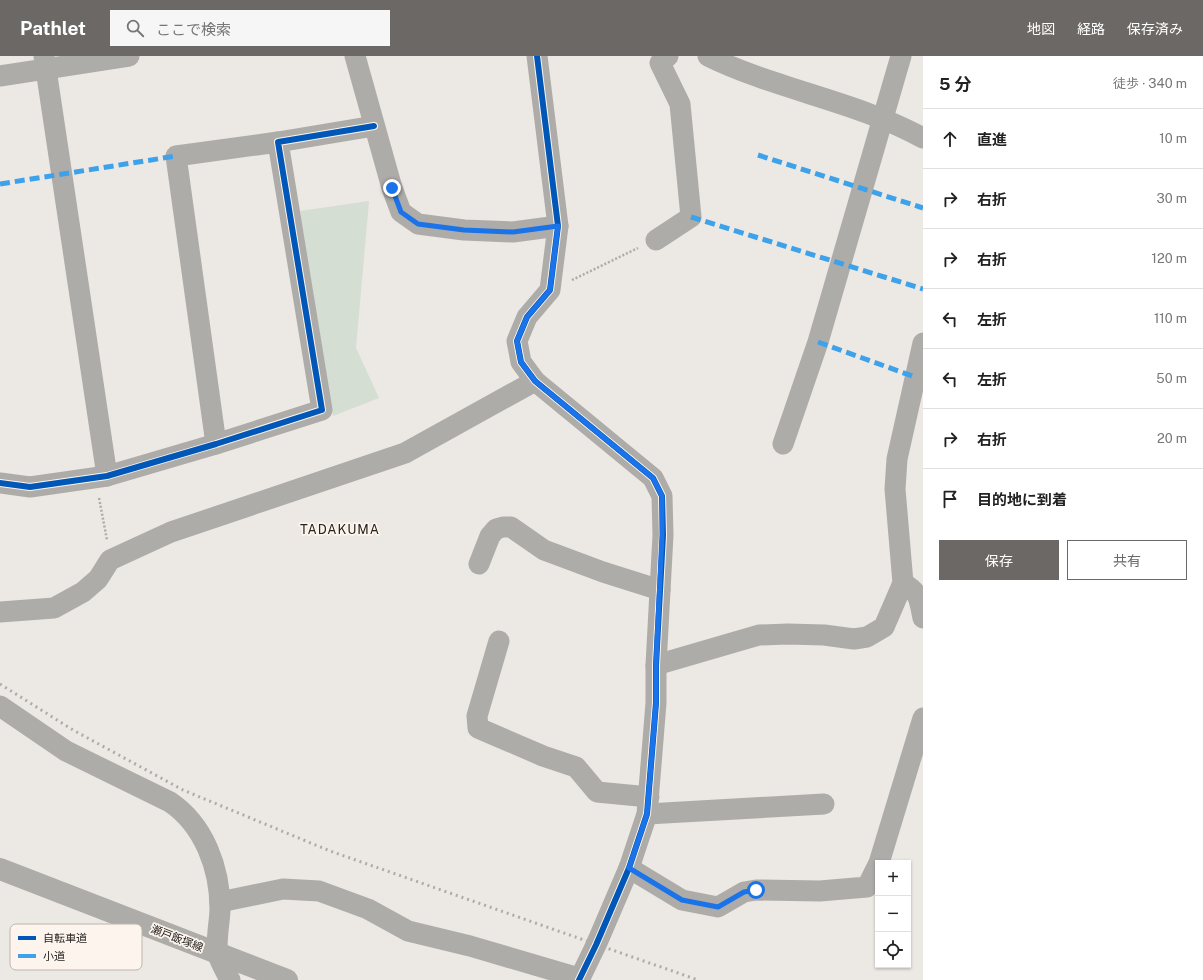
<!DOCTYPE html>
<html lang="ja">
<meta charset="utf-8">
<style>
body{margin:0;font-family:"Public Sans","Noto Sans JP",sans-serif;background:#f6f6f6;color:#222}
.controls{position:absolute;right:12px;bottom:12px;display:grid;overflow:hidden;border-radius:0px;box-shadow:0 1px 3px #0004}
.controls button{width:36px;height:36px;display:grid;place-items:center;padding:0;border:0;border-bottom:1px solid #e0e0e0;background:#fff;color:#222;font:20px sans-serif}
.stop{position:absolute;width:12px;height:12px;margin:-9px;border:3px solid #1a73e8;border-radius:50%;background:#fff}
.stop.end{background:#1a73e8;border-color:#fff;box-shadow:0 1px 4px #0008}
.list{margin:0;padding:0;list-style:none}
h2{display:flex;justify-content:space-between;align-items:center;height:52px;margin:0;padding:0 16px;font-size:17px}
h2 small{font-size:13px;font-weight:400;color:#767676}
.list li{display:grid;grid-template-columns:26px 1fr auto;gap:12px;align-items:center;box-sizing:border-box;height:60px;padding:0 16px;border-top:1px solid #e0e0e0}
.list b{display:block;font-size:15px;white-space:nowrap}
.list em{font-size:13px;font-style:normal;color:#767676}
.actions{display:flex;gap:8px;padding:12px 16px}
.actions a{flex:1;padding:9px 0;border:1px solid #6b6865;border-radius:0px;text-align:center;font-size:14px;color:#6b6865}
.actions .main{background:#6b6865;color:#fff}
.icon{flex:none;width:22px;height:22px;fill:none;stroke:currentColor;stroke-width:2;stroke-linecap:round;stroke-linejoin:round}
.map{position:relative;flex:none;width:923px;height:924px;overflow:hidden}
header{display:flex;align-items:center;gap:24px;box-sizing:border-box;height:56px;padding:0 20px;background:#6b6865;color:#fff}
header strong{font-size:19px}
nav{display:flex;gap:22px;margin-inline-start:auto;font-size:14px}
.search{width:280px;height:36px;background:#f6f6f6;display:flex;align-items:center;gap:10px;box-sizing:border-box;padding:0 14px;border-radius:0px;color:#767676;font-size:15px}
main{display:flex}
aside{flex:1;background:#fff}
.map>svg:first-child{display:block}
</style>
<header>
<strong>Pathlet</strong>
<div class="search"><svg class="icon" aria-label="search" viewBox="0 0 24 24"><circle cx="10" cy="10" r="6"/><path d="M15 15l6 6"/></svg>ここで検索</div>
<nav><a>地図</a><a>経路</a><a>保存済み</a></nav>
</header>
<main>
<div class="map">
<svg width="923" height="924" viewBox="0 0 923 924">
<rect width="100%" height="100%" fill="#ece8e4"/>
<polygon fill="#d4ded3" points="369,145 356,292 379,342 333,360 300,155"/>
<g fill="none" stroke-linecap="round" stroke-linejoin="round">
<g stroke="#adaca8" stroke-width="2.5" stroke-dasharray="2 2" stroke-linecap="butt">
<polyline points="572,224 638,192"/>
<polyline points="99,442 107,484"/>
</g>
<g stroke="#aeaca9" stroke-width="21">
<polyline points="44,0 107,420"/>
<polyline points="355,0 392,132 401,156 418,168 464,174 513,176 558,170"/>
<polyline points="537,0 558,170 550,234 527,261 517,285 521,306 535,325 653,422 662,440 663,479 656,609 656,647 647,758 629,812 596,889 579,924"/>
<path d="M708 0C777 34 856 45 923 82"/>
<polyline points="0,20 129,0"/>
<polyline points="656,184 691,161 680,48 660,7 668,0"/>
<polyline points="216,388 176,100 278,86"/>
<polyline points="783,388 818,286 901,0"/>
<polyline points="0,427 30,431 107,420 216,388 322,354 278,86 374,70"/>
<polyline points="479,508 490,480 496,473 503,471 511,471 544,494 603,516 660,534"/>
<path d="M903 527C920 537 919 543 923 562"/>
<polyline points="0,556 54,552 83,536 98,523 110,504 171,476 405,397 535,325"/>
<polyline points="499,585 477,660 478,672 543,700 576,711 597,736 649,741"/>
<polyline points="656,609 759,579 788,578 824,579 854,583 867,581 884,571 903,527 895,433 897,403 923,287"/>
<path d="M0 650 66 695 170 746C204 769 220 812 220 853 220 865 215 887 218 899 221 907 226 916 230 924"/>
<polyline points="647,758 824,748"/>
<polyline points="879,807 923,662"/>
<polyline points="629,812 682,844 718,851 744,836 756,834 820,835 867,831 878,809"/>
<polyline points="220,846 283,833 319,835 368,853 408,875 470,890 579,922"/>
</g>
<polyline stroke="#adaca8" stroke-width="22" points="0,813 287,924"/>
<polyline stroke="#aeaca8" stroke-width="3" stroke-dasharray="2 4" stroke-linecap="butt" points="0,628 73,674 183,734 330,795 698,924"/>
<g stroke="#3ea2ea" stroke-width="5" stroke-dasharray="10 5" stroke-linecap="butt">
<polyline points="758,99 923,152"/>
<polyline points="0,128 176,100"/>
<polyline points="691,161 923,233"/>
<polyline points="818,286 915,321"/>
</g>
<g stroke="#fdf5ed" stroke-width="8">
<g id="cycleway">
<polyline points="537,0 558,170 550,234 527,261 517,285 521,306 535,325 653,422 662,440 663,479 656,609 656,647 647,758 629,812 596,889 579,924"/>
<polyline points="0,427 30,431 107,420 216,388 322,354 278,86 374,70"/>
</g>
</g>
<use href="#cycleway" stroke="#0057b8" stroke-width="6"/>
</g>
<g fill="none" stroke-linecap="round" stroke-linejoin="round">
<polyline stroke="#1a73e8" stroke-width="5" points="392,132 401,156 418,168 464,174 513,176 558,170 550,234 527,261 517,285 521,306 535,325 653,422 662,440 662,479 656,609 656,647 647,758 629,812 682,844 718,851 744,836 756,834"/>
</g>
<g text-anchor="middle" stroke-width="3.5" stroke-linejoin="round" paint-order="stroke">
<g font-size="11" fill="#262320" stroke="#fdf5ed">
<text transform="translate(177 882) rotate(21)" y="4">瀬戸飯塚線</text>
</g>
<g font-size="13" letter-spacing="1" fill="#262320" stroke="#fdf5ed">
<text x="340" y="478">TADAKUMA</text>
</g>
</g>
<rect x="10" y="868" width="132" height="46" rx="6" fill="#fdf5ed" stroke="#bcb6b0" stroke-width="1"/>
<rect x="18" y="880" width="18" height="4" fill="#0057b8"/>
<rect x="18" y="898" width="18" height="4" fill="#3ea2ea"/>
<g font-size="11" fill="#262320">
<text x="43" y="886">自転車道</text>
<text x="43" y="904">小道</text>
</g>
</svg>
<div class="controls">
<button>+</button>
<button>−</button>
<button><svg class="icon" aria-label="locate" viewBox="0 0 24 24"><circle cx="12" cy="12" r="6"/><path d="M12 2v4M12 18v4M2 12h4M18 12h4"/></svg></button>
</div>
<div class="stop" style="left:756px;top:834px"></div>
<div class="stop end" style="left:392px;top:132px"></div>
</div>
<aside>
<h2>5 分<small>徒歩 · 340 m</small></h2>
<ul class="list">
<li><svg class="icon" aria-label="ahead" viewBox="0 0 24 24"><path d="M12 20V5M6 11l6-6 6 6"/></svg><div><b>直進</b></div><em>10 m</em></li>
<li><svg class="icon" aria-label="right" viewBox="0 0 24 24"><path d="M7 20v-9h11M14 6l5 5-5 5"/></svg><div><b>右折</b></div><em>30 m</em></li>
<li><svg class="icon" aria-label="right" viewBox="0 0 24 24"><path d="M7 20v-9h11M14 6l5 5-5 5"/></svg><div><b>右折</b></div><em>120 m</em></li>
<li><svg class="icon" aria-label="left" viewBox="0 0 24 24"><path d="M17 20v-9H6M10 6l-5 5 5 5"/></svg><div><b>左折</b></div><em>110 m</em></li>
<li><svg class="icon" aria-label="left" viewBox="0 0 24 24"><path d="M17 20v-9H6M10 6l-5 5 5 5"/></svg><div><b>左折</b></div><em>50 m</em></li>
<li><svg class="icon" aria-label="right" viewBox="0 0 24 24"><path d="M7 20v-9h11M14 6l5 5-5 5"/></svg><div><b>右折</b></div><em>20 m</em></li>
<li><svg class="icon" aria-label="arrive" viewBox="0 0 24 24"><path d="M6 21V4h12l-3 4 3 4H6"/></svg><div><b>目的地に到着</b></div></li>
</ul>
<div class="actions"><a class="main">保存</a><a>共有</a></div>
</aside>
</main>
